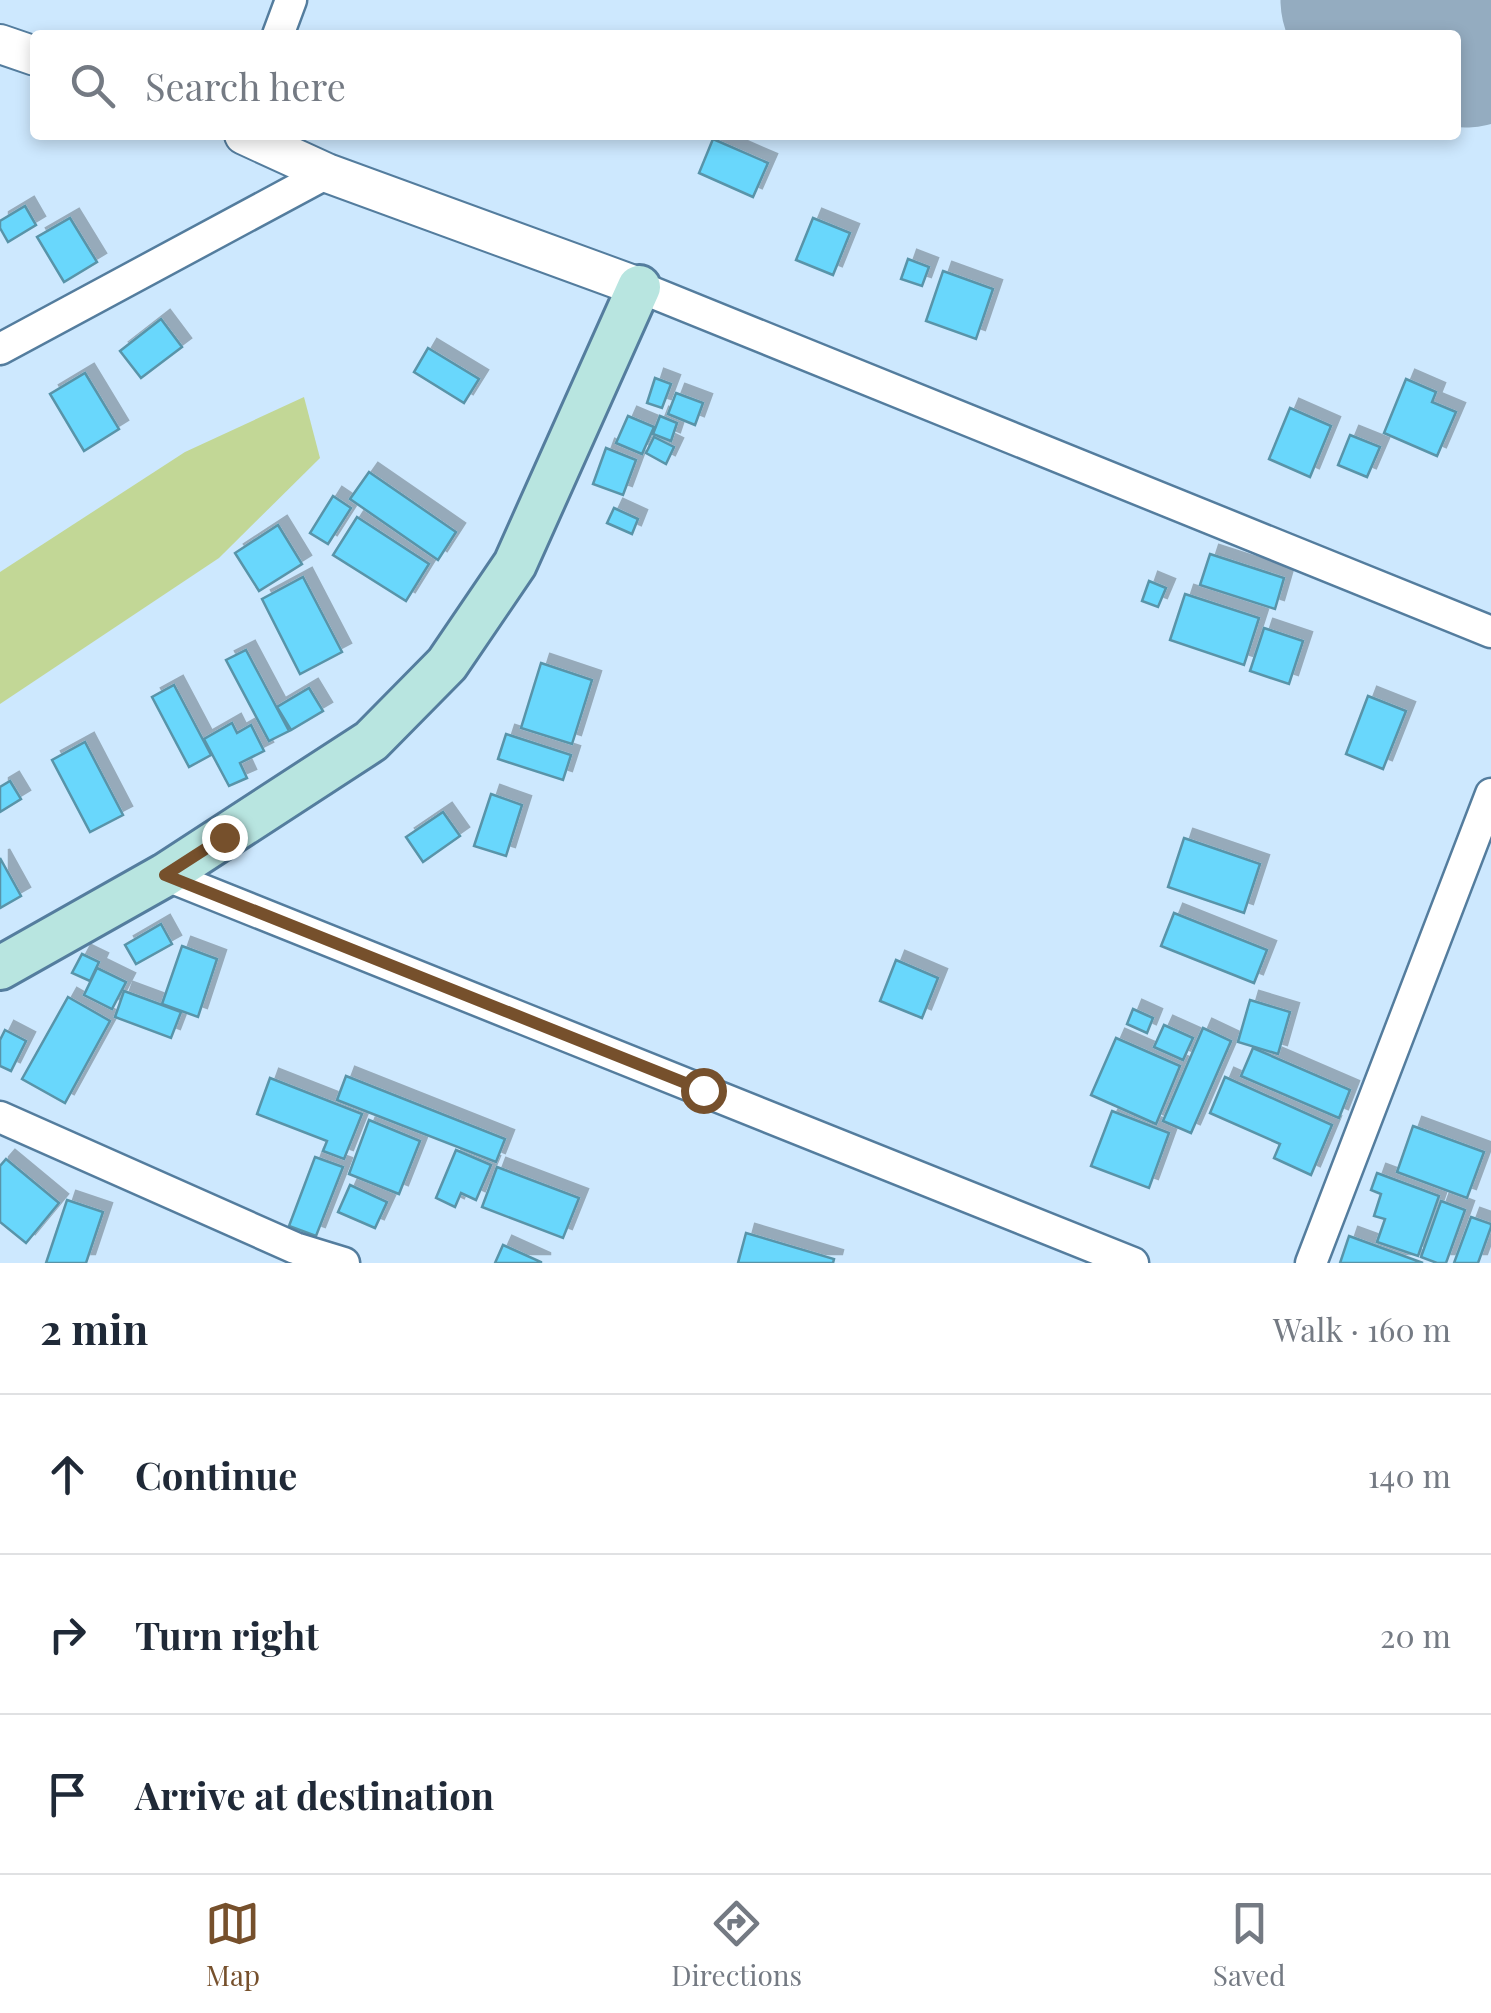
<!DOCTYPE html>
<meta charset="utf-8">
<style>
body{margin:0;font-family:"Playfair Display",serif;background:#f6f6f7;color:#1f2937}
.stop{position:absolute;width:30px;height:30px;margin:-22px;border:8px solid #76502c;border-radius:50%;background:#fff}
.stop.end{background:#76502c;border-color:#fff;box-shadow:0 2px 10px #0008}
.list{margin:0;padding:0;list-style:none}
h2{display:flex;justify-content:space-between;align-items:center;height:130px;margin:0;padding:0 40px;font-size:42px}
h2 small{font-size:32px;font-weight:400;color:#747a83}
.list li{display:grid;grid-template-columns:65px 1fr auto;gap:30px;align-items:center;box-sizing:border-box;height:160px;padding:0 40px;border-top:2px solid #e0e1e3}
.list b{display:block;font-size:38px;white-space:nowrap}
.list em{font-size:32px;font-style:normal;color:#747a83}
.icon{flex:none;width:55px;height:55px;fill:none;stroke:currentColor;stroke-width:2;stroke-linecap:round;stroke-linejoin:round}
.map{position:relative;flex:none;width:1491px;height:1263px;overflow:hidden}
.search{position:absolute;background:#fff;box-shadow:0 5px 15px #0003;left:30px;right:30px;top:30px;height:110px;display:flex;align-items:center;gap:25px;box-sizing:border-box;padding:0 35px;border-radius:10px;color:#747a83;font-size:38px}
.sheet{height:610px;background:#fff}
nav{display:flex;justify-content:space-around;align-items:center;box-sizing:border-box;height:140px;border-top:2px solid #e0e1e3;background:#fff;font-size:28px;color:#747a83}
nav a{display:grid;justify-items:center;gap:5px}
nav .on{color:#76502c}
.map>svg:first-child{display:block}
</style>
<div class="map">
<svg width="1491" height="1263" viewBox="0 0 1491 1263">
<defs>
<filter id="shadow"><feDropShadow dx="9" dy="-9" stdDeviation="0" flood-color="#0004"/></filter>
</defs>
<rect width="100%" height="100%" fill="#cde8fe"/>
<polygon fill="#c2d796" points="304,397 320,458 219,558 0,704 0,572 185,452"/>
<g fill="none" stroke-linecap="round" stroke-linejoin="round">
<polyline stroke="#94acc0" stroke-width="185" points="1373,0 1466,35"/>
</g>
<g fill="#69d7fc" stroke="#5994a9" stroke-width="2.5" filter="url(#shadow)">
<polygon points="713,139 768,163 753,197 699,173"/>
<polygon points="25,206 36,225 8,242 0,228 0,221"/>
<polygon points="70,218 97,262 64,282 37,237"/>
<polygon points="813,218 850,233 833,275 796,260"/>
<polygon points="908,259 929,267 922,286 901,279"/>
<polygon points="943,271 993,289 976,339 926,321"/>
<polygon points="161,319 182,347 141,378 120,351"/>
<polygon points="428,348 479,379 464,403 414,372"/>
<polygon points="85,373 119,429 84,451 50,394"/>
<polygon points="655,378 671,384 662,408 647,403"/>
<polygon points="1406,379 1436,392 1432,402 1456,412 1437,456 1384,433"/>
<polygon points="676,393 703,403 695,425 668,414"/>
<polygon points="1290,408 1331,426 1310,477 1269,459"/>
<polygon points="628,416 654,427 642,454 616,443"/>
<polygon points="660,416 677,423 671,441 653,434"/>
<polygon points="1350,435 1380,447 1367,477 1338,465"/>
<polygon points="654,437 674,447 666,464 646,453"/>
<polygon points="606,448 636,460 623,495 593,484"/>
<polygon points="369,472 456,532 438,560 350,499"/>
<polygon points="333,496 351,508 328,544 310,533"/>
<polygon points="614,508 638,519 632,534 607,523"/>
<polygon points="357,517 429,564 406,601 333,555"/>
<polygon points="278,525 302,564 259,591 235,553"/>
<polygon points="1210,554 1284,578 1275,609 1200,585"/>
<polygon points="303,577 342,652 300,674 262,599"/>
<polygon points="1149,581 1166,588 1158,607 1142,601"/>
<polygon points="1185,594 1259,618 1244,665 1170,640"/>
<polygon points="1264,628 1303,641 1289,684 1250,671"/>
<polygon points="246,650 289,731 269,741 226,660"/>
<polygon points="541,663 592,680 572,744 521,728"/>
<polygon points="174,685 211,755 189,767 152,697"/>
<polygon points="309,688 323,711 291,730 277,707"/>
<polygon points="1368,696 1406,711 1383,769 1346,754"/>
<polygon points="232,723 237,733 251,725 264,751 240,763 247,778 229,786 204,739"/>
<polygon points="506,734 571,755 563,780 498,759"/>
<polygon points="85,742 123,815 90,832 52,760"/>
<polygon points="10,781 21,799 0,812 0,787"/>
<polygon points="491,794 522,805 506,856 474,846"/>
<polygon points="443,812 460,836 423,862 406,837"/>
<polygon points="1184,838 1260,864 1244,913 1168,887"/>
<polygon points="0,858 21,896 0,908"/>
<polygon points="1174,913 1267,950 1254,983 1161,946"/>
<polygon points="161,924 172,944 136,964 125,945"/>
<polygon points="182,946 217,959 198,1017 162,1004"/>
<polygon points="82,954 99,962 90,981 72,973"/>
<polygon points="896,960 938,978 922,1018 880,1001"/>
<polygon points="97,968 126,982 112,1009 84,995"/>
<polygon points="124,991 181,1012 171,1038 115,1017"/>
<polygon points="68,997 110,1021 65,1103 22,1079"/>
<polygon points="1250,1000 1290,1012 1278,1054 1238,1042"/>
<polygon points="1133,1009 1153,1018 1147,1033 1127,1024"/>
<polygon points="1164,1025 1193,1038 1183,1060 1154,1047"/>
<polygon points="1203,1028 1231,1041 1191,1133 1163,1121"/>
<polygon points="5,1030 26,1041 11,1071 0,1066 0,1040"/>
<polygon points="1116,1038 1180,1066 1156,1124 1091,1095"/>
<polygon points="1253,1048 1350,1090 1339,1118 1241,1076"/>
<polygon points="346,1076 505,1139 496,1162 337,1100"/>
<polygon points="1225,1077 1332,1125 1311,1175 1274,1158 1280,1144 1210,1113"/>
<polygon points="270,1078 362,1114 344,1159 323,1151 327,1141 257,1114"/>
<polygon points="1112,1111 1169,1133 1149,1188 1091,1166"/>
<polygon points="369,1120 420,1141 399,1194 349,1174"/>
<polygon points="1413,1126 1484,1152 1467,1198 1397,1172"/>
<polygon points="456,1150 491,1165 476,1200 461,1193 455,1207 436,1198"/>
<polygon points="315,1157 343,1167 316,1236 289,1226"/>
<polygon points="6,1159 59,1203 26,1243 0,1222 0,1166"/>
<polygon points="497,1167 579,1198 563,1238 482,1207"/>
<polygon points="1377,1173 1439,1196 1418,1256 1377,1242 1385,1219 1374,1216 1381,1194 1371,1190"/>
<polygon points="350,1185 387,1202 375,1228 338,1212"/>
<polygon points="67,1200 103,1212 86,1263 46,1263"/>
<polygon points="1441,1201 1465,1210 1446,1263 1437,1263 1421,1257"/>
<polygon points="1471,1217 1491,1224 1491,1227 1478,1263 1454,1263"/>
<polygon points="746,1233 834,1259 833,1263 738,1263"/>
<polygon points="1349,1236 1423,1263 1340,1263"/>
<polygon points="503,1245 541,1262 541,1263 495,1263"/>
</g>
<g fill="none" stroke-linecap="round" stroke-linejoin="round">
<g stroke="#547d9e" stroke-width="35">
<g id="minor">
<polyline points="278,35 291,0"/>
<polyline points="639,287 1491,632"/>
<polyline points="0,349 327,173"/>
<polyline points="165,875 1133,1263"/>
<polyline points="0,1117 295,1248 344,1263"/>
<polyline points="1311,1263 1491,794"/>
</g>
</g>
<g stroke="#547d9e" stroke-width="42">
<g id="tertiary">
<polyline points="0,44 35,56"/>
<polyline points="244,135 327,173 639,287"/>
</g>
</g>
<g stroke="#547d9e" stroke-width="48">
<polyline id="secondary" points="0,968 165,875 371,741 447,664 515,564 639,287"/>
</g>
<use href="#minor" stroke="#fff" stroke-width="30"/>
<use href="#tertiary" stroke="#fff" stroke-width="38"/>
<use href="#secondary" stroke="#b8e5e0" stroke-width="42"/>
</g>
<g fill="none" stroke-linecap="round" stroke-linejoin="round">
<polyline stroke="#76502c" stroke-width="12" points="224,837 165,875 703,1090"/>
</g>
</svg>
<div class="stop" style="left:703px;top:1090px"></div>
<div class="stop end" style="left:224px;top:837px"></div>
<div class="search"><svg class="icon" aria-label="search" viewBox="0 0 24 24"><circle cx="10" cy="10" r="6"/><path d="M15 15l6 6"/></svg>Search here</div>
</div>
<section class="sheet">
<h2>2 min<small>Walk · 160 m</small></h2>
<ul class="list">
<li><svg class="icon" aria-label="ahead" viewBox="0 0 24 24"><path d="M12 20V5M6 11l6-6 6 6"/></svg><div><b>Continue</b></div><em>140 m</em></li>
<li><svg class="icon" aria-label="right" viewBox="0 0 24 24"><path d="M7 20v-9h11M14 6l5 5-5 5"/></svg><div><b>Turn right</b></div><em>20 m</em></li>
<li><svg class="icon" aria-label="arrive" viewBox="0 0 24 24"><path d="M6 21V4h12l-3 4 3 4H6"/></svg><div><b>Arrive at destination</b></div></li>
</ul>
</section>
<nav>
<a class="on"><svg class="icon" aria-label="map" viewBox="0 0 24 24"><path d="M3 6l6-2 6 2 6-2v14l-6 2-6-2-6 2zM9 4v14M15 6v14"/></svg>Map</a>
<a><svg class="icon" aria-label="directions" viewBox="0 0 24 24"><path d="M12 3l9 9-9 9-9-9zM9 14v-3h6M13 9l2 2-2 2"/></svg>Directions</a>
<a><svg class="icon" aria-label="saved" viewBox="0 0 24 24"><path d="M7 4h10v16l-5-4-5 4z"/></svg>Saved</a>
</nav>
